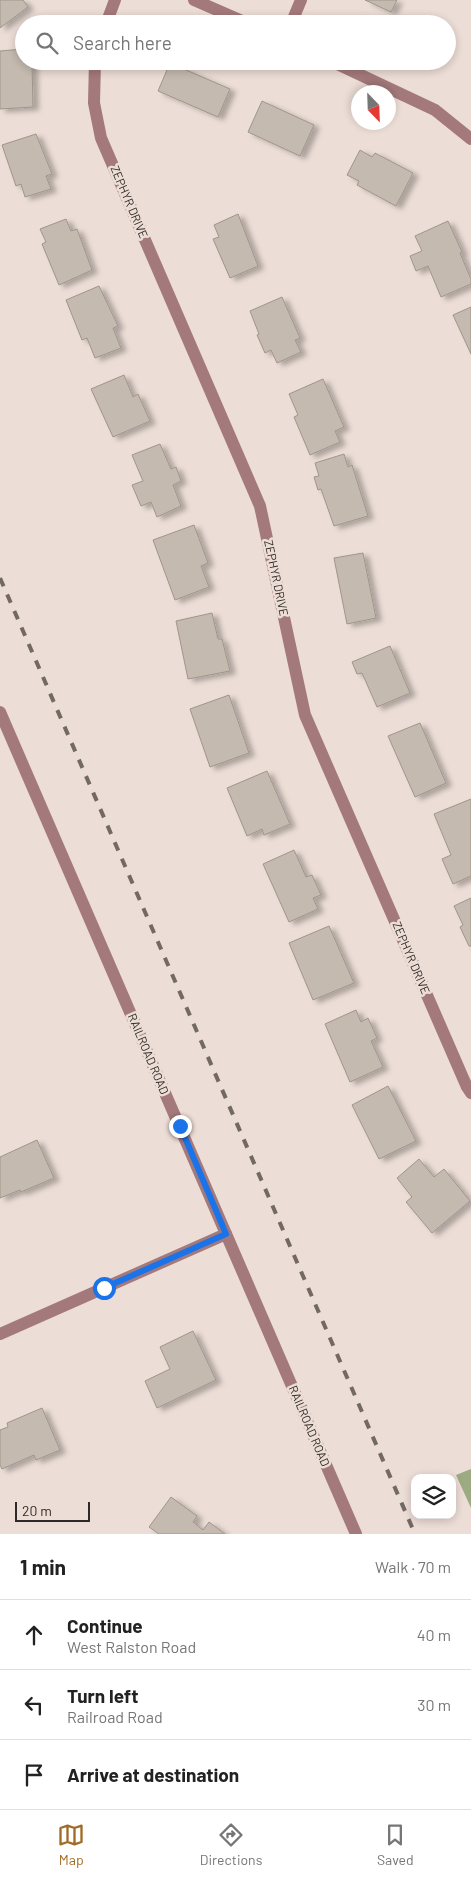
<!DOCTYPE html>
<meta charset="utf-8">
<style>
body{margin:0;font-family:Barlow,sans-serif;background:#f2f2f2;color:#222}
.controls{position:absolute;right:15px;bottom:15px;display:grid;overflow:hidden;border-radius:10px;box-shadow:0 2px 8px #0003}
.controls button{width:45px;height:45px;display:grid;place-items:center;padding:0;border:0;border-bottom:1px solid #e0e0e0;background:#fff;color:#222;font:25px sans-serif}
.compass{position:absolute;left:351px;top:85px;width:45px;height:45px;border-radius:50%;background:#fff;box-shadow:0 2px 8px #0003;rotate:157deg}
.scale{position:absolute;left:15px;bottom:12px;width:75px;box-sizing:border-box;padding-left:5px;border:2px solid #2f2927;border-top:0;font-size:14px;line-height:18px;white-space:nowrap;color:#2f2927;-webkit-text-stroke:4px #ecddd6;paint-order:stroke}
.stop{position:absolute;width:15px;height:15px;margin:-11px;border:4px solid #1a73e8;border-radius:50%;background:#fff}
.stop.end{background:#1a73e8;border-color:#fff;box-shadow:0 1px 5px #0008}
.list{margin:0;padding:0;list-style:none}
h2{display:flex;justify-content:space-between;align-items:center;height:65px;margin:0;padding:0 20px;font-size:21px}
h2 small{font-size:16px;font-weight:400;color:#767676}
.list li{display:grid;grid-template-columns:32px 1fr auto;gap:15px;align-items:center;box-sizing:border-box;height:70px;padding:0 20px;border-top:1px solid #e0e0e0}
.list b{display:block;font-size:19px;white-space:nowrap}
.list p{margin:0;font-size:16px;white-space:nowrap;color:#767676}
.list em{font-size:16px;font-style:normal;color:#767676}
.icon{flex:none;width:28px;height:28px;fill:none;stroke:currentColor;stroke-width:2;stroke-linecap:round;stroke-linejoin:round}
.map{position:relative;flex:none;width:471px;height:1534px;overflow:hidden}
.search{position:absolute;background:#fff;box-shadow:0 2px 8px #0003;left:15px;right:15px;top:15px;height:55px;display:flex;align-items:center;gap:12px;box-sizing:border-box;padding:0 18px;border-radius:28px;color:#767676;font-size:19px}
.sheet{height:275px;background:#fff}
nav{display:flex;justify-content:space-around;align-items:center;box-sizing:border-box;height:70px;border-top:1px solid #e0e0e0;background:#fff;font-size:14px;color:#767676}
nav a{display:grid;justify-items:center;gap:2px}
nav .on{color:#a16b25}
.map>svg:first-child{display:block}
</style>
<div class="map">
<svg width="471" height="1534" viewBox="0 0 471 1534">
<defs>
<filter id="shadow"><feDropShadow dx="5.5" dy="3" stdDeviation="2.5" flood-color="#0004"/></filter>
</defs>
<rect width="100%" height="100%" fill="#ecddd6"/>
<polygon fill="#9dab83" points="471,1469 471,1508 456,1475"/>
<g fill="#c4baaf" stroke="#9f958a" filter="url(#shadow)">
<polygon points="0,0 23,0 28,7 0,28"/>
<polygon points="365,0 397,0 391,12"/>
<polygon points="24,49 24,61 26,61 26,63 32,63 33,107 0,109 0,51"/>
<polygon points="170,63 230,89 218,117 158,91"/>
<polygon points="262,101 314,125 300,156 248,132"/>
<polygon points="36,134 52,174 46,176 51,189 25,197 21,184 16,186 2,145"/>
<polygon points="360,150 372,157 375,153 413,173 396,206 357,185 359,181 347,175"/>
<polygon points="238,214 258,266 230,278 213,239 219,237 214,225"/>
<polygon points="66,219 71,231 77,229 92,270 59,285 42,244 46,242 40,229"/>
<polygon points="448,221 462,252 460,253 471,279 471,284 441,297 428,266 416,271 410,256 422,251 415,236"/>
<polygon points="99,286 118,326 113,328 121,348 95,358 87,338 82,340 66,300"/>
<polygon points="282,297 300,338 295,340 301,352 277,363 271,350 265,353 257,335 259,334 250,311"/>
<polygon points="471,307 471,354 453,315"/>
<polygon points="124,375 133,397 138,394 150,421 113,437 91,389"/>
<polygon points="323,379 344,427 335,431 340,442 310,455 294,417 298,415 289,394"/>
<polygon points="160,444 171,469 176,467 181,481 173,485 181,506 157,517 151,502 141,506 132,485 143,481 132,455"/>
<polygon points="344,454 348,467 352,465 368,516 334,526 321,489 318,490 314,477 319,476 315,463"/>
<polygon points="194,525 208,563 201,566 209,587 175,600 153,540"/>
<polygon points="363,553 376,618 347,624 334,558"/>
<polygon points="212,613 218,639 222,639 230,671 188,679 176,621"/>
<polygon points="390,646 410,693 377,707 362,673 357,674 352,662"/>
<polygon points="229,695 249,753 210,767 190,709"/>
<polygon points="420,723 446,783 415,797 388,736"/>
<polygon points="267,771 290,824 264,835 262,829 247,836 227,788"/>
<polygon points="471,799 471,876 453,884 442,859 451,855 434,814"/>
<polygon points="294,850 306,877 312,875 321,895 313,898 318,909 289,922 263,864"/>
<polygon points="471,898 471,946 469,946 460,927 463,925 454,906"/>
<polygon points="329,926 354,983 313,1000 289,943"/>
<polygon points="356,1010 361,1022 368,1018 377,1038 371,1041 383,1067 350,1082 325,1024"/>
<polygon points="388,1086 416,1141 379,1159 352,1105"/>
<polygon points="37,1140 54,1178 21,1192 20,1190 0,1198 0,1157"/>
<polygon points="419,1159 434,1177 444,1169 470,1201 432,1233 406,1202 412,1197 397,1178"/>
<polygon points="193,1331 216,1380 157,1408 145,1381 170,1369 160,1347"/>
<polygon points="42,1408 60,1450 36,1460 34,1455 2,1469 0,1465 0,1430 8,1427 7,1423"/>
<polygon points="171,1497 197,1516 193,1522 203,1530 209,1522 225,1534 159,1534 149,1527"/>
</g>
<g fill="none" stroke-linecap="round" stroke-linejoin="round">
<g stroke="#a4797b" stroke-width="12">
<polyline points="194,0 249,24"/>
<polyline points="106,24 115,0"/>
<polyline points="291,24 301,0"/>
<polyline points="95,61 94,103 101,138 260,506 305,715 467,1087 471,1093"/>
<polyline points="331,61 435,110 471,139"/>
<polyline points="0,712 356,1534"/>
<polyline points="0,1334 226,1234"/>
</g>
<polyline stroke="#726965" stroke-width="4" stroke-dasharray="9 9" stroke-linecap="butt" points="0,578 415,1534"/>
</g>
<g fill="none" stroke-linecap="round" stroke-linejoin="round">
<polyline stroke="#1a73e8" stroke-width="6" points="104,1288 226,1234 180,1126"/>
</g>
<g text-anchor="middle" stroke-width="5" stroke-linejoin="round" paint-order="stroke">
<g font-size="12" fill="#2f2927" stroke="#ecddd6">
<text transform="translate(129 202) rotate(67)" y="4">ZEPHYR DRIVE</text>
<text transform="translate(276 578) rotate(78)" y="4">ZEPHYR DRIVE</text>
<text transform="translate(411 958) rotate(67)" y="4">ZEPHYR DRIVE</text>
<text transform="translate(148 1054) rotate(67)" y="4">RAILROAD ROAD</text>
<text transform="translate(309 1426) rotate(67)" y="4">RAILROAD ROAD</text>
</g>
</g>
</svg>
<div class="controls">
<button><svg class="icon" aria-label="layers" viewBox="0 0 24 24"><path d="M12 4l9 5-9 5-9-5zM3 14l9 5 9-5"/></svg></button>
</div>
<svg class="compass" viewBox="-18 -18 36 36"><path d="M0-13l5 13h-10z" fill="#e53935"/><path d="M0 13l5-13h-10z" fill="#767676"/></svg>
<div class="scale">20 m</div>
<div class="stop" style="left:104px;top:1288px"></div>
<div class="stop end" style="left:180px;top:1126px"></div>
<div class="search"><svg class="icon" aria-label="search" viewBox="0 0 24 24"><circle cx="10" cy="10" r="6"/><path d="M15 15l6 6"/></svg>Search here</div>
</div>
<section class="sheet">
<h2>1 min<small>Walk · 70 m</small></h2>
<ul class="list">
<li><svg class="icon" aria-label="ahead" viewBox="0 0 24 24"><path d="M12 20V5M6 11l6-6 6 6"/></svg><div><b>Continue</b><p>West Ralston Road</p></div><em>40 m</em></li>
<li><svg class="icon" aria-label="left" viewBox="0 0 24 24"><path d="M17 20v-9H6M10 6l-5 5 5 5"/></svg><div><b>Turn left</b><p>Railroad Road</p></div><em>30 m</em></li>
<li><svg class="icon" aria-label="arrive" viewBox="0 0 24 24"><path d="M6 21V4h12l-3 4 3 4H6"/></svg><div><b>Arrive at destination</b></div></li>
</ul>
</section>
<nav>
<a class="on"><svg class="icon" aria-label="map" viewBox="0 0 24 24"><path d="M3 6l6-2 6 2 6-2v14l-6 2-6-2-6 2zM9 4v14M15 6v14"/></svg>Map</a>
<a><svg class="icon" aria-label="directions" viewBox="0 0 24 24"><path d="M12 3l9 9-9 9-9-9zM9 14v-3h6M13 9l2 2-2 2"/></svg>Directions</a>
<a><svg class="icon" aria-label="saved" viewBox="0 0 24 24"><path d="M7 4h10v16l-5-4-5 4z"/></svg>Saved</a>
</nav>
